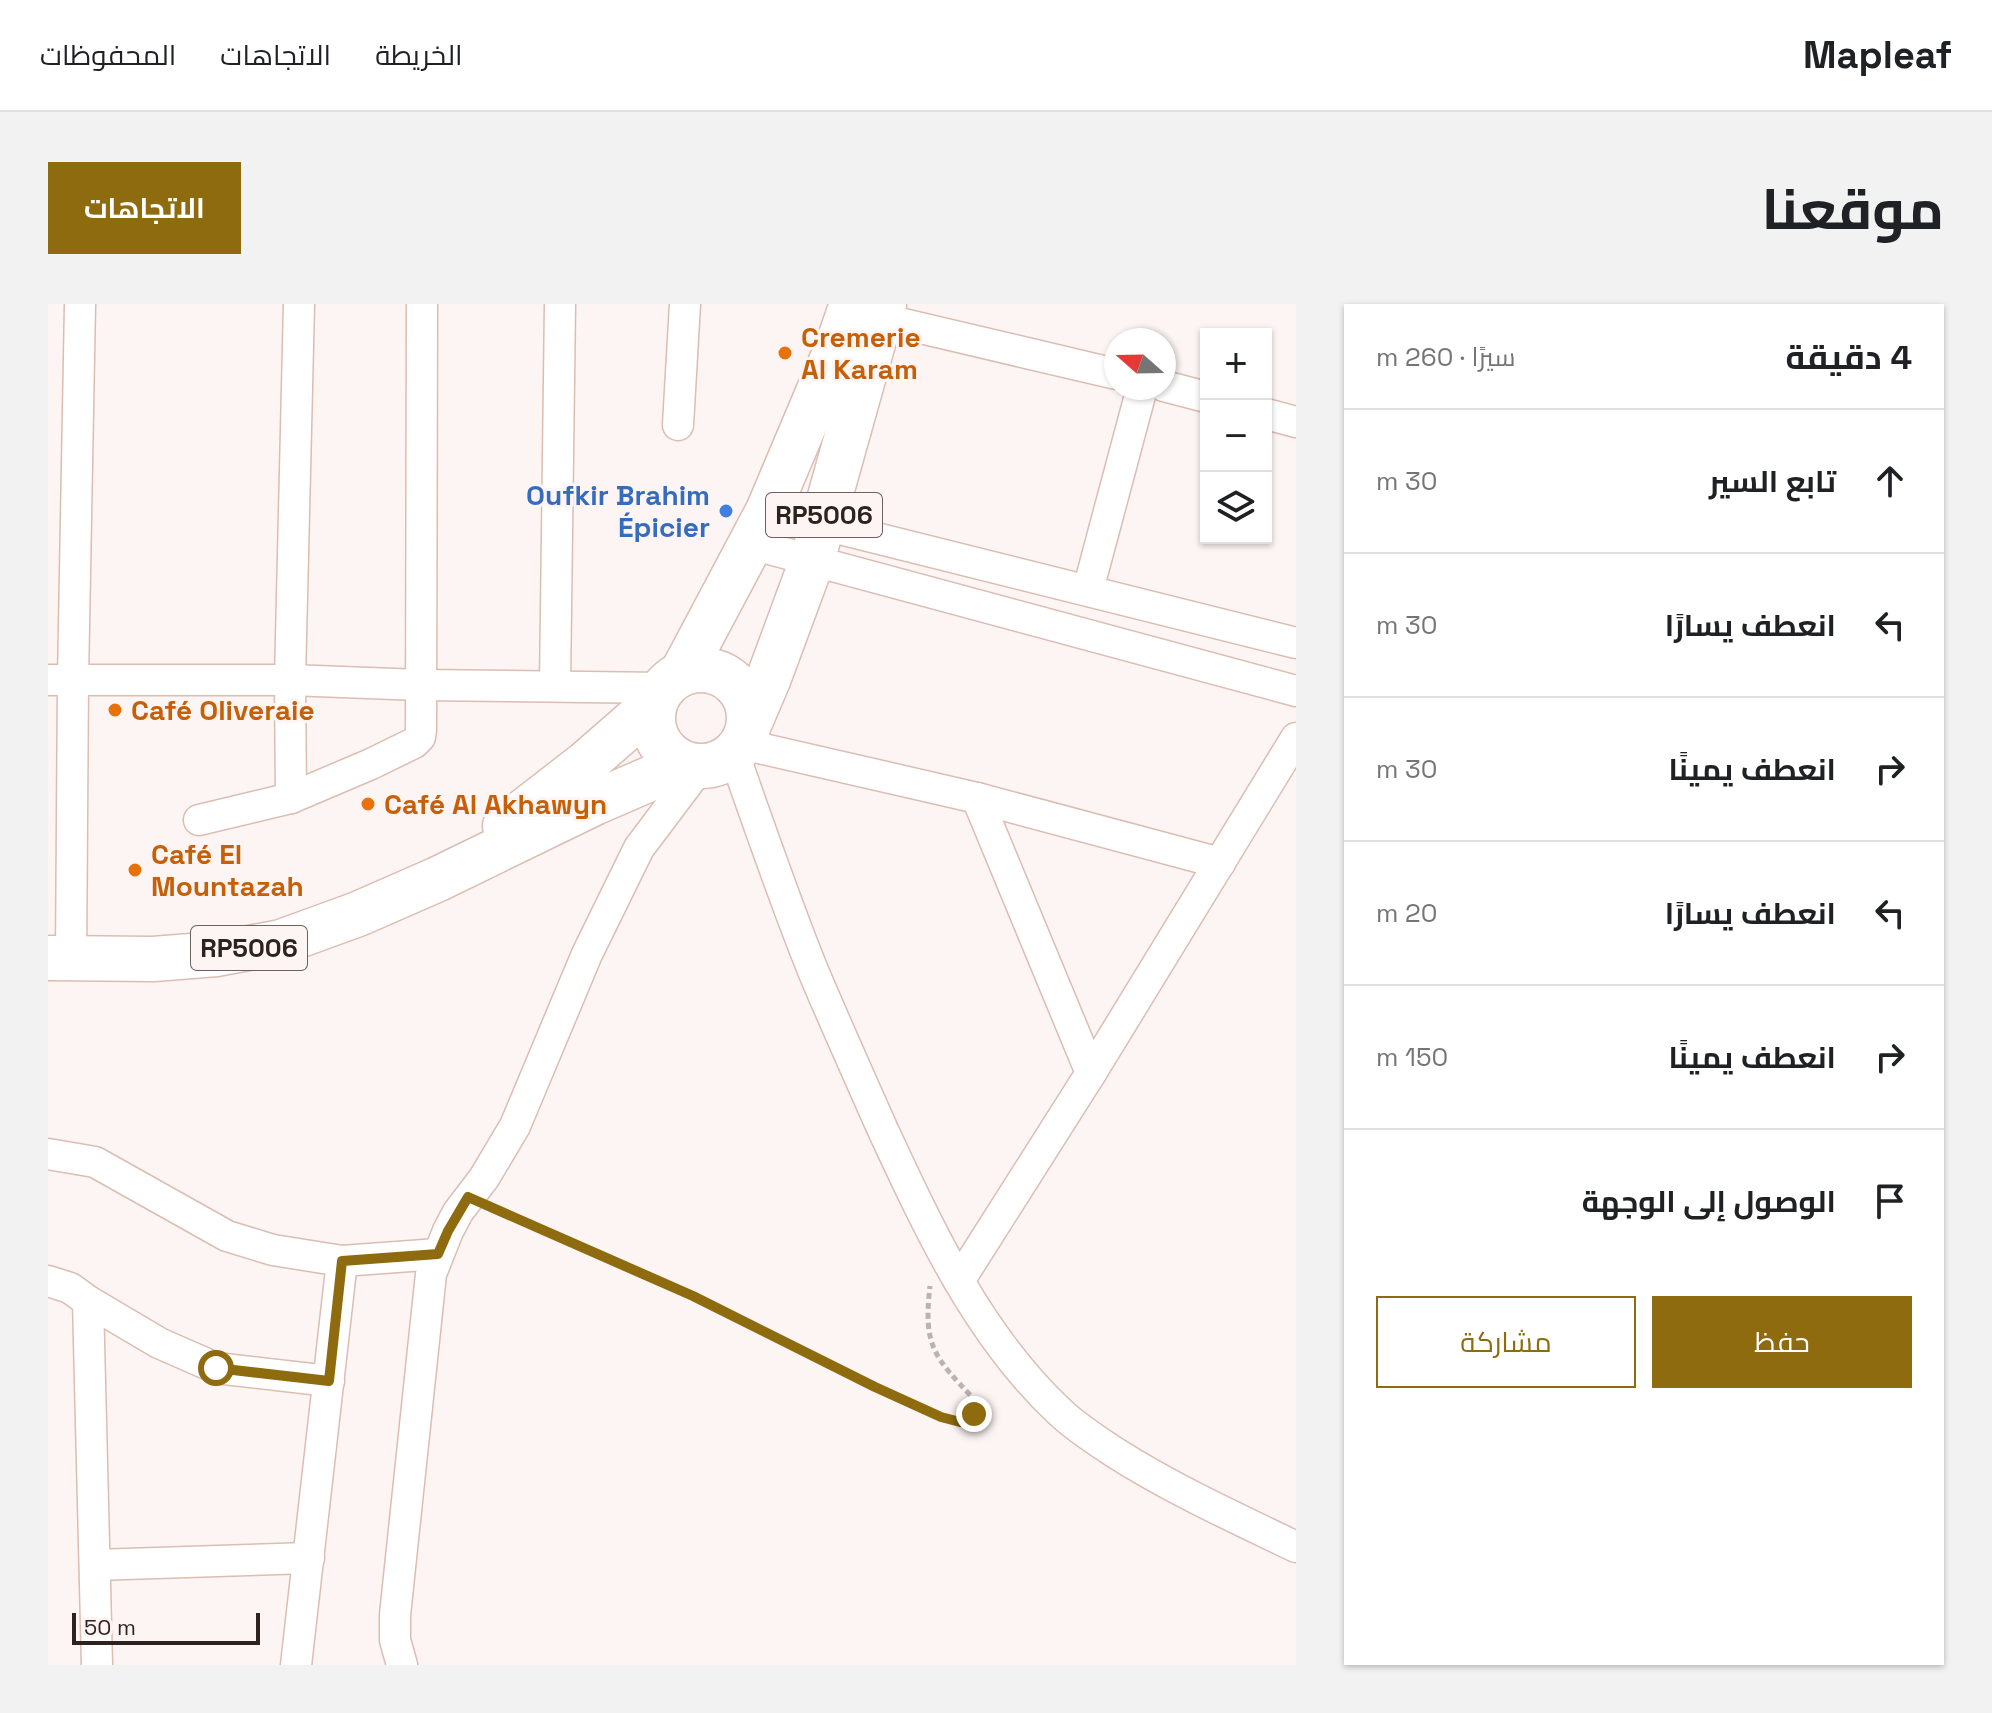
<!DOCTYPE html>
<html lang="ar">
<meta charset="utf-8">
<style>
body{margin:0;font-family:"Space Grotesk",Cairo,sans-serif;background:#f2f2f2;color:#202124;direction:rtl}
.controls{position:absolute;right:24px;top:24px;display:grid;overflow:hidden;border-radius:0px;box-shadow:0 2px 6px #0004}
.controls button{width:72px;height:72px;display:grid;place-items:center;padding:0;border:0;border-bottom:2px solid #e0e0e0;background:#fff;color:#202124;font:40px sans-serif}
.compass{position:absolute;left:1056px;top:24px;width:72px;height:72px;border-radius:50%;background:#fff;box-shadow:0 2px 6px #0004;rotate:290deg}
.scale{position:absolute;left:24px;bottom:20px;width:188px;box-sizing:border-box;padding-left:8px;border:4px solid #2e221e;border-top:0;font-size:22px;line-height:28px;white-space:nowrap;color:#2e221e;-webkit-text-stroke:6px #fcf5f3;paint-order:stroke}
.stop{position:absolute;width:24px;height:24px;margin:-18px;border:6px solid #8d6b0e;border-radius:50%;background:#fff}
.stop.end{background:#8d6b0e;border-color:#fff;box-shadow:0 2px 8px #0008}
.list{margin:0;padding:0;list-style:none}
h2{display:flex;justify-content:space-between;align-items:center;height:104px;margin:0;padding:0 32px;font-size:34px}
h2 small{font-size:26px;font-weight:400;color:#757577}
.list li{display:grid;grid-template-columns:52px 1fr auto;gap:24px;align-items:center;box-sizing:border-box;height:144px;padding:0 32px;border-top:2px solid #e0e0e0}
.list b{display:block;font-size:30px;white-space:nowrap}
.list em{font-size:26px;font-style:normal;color:#757577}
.actions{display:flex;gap:16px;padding:24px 32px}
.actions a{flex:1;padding:18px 0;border:2px solid #8d6b0e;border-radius:0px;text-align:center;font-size:28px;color:#8d6b0e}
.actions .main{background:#8d6b0e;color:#fff}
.icon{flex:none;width:44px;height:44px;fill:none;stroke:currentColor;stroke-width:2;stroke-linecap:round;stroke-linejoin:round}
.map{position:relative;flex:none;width:1248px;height:1361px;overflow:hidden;direction:ltr;border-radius:0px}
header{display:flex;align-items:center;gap:48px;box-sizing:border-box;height:112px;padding:0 40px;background:#fff;border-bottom:2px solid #e0e0e0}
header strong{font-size:38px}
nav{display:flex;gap:44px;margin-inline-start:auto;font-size:28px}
.intro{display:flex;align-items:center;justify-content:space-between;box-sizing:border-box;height:192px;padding:0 48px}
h1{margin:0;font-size:56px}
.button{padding:20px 36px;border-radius:0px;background:#8d6b0e;color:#fff;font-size:28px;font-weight:700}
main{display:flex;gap:48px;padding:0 48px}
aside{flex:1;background:#fff;border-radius:0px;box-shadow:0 2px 6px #0004}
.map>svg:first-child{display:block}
</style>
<header>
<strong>Mapleaf</strong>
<nav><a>الخريطة</a><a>الاتجاهات</a><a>المحفوظات</a></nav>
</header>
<div class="intro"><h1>موقعنا</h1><a class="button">الاتجاهات</a></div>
<main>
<aside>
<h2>4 دقيقة<small>سيرًا · 260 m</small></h2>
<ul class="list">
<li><svg class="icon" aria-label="ahead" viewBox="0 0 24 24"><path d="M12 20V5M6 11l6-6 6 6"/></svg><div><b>تابع السير</b></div><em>30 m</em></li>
<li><svg class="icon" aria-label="left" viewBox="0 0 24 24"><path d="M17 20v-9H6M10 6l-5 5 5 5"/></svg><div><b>انعطف يسارًا</b></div><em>30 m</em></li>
<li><svg class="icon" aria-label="right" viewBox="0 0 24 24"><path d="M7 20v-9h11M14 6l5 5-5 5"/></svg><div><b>انعطف يمينًا</b></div><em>30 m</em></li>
<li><svg class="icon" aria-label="left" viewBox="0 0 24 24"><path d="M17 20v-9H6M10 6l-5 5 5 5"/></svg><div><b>انعطف يسارًا</b></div><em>20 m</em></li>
<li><svg class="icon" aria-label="right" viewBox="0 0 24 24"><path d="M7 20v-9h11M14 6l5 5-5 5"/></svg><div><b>انعطف يمينًا</b></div><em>150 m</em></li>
<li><svg class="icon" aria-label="arrive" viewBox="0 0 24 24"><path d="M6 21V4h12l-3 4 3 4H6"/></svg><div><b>الوصول إلى الوجهة</b></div></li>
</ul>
<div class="actions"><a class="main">حفظ</a><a>مشاركة</a></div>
</aside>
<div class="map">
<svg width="1248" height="1361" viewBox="0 0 1248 1361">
<rect width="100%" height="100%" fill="#fcf5f3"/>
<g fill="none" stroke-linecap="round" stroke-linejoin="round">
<g stroke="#dbbdb2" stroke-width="33">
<g id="street">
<polyline points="813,10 1068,70"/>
<polyline points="1116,82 1158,93"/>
<polyline points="1218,110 1248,118"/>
<polyline points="630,121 637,0"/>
<polyline points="720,207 1248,339"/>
<polyline points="703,240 1248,387"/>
<polyline points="1040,286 1094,84"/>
<polyline points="0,376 242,376 372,381 615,384"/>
<polyline points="507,382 512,0"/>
<polyline points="694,440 929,494 1172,559"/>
<path d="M682 453 689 459C714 530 738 600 766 669 788 721 811 772 834 824 881 925 930 1032 1013 1109 1029 1124 1048 1136 1066 1148 1124 1185 1186 1213 1248 1243"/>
<polyline points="243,494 242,376 251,0"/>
<polyline points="929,494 1043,769"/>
<polyline points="151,516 243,494 323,460 366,439 372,433 373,426 374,0"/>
<polyline points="23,656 25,376 32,0"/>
<polyline points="0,850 47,858 179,932 225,946 294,957 390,950"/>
<polyline points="0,977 22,984 40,997 111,1039 168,1064 281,1077"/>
<polyline points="911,977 1043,769 1248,434"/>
<polyline points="40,997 49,1361"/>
<polyline points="47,1261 261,1254"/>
<polyline points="248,1361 294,957"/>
<polyline points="354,1361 347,1336 347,1311 383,970 400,927 410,908 436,874 467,822 539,650 591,544 652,463"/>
</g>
</g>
<g stroke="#dbbdb2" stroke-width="47">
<g id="primary">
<circle cx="653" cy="414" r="48"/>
<polyline points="634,369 720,207 788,46 804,0"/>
<polyline points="702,418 720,376 764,257 836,0"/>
<polyline points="457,522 537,460 607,399"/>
<polyline points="0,654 105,655 169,650 233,638 310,610 390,575 546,499 636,460"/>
</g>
</g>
<path stroke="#bbb3b0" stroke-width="5" stroke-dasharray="6 4" stroke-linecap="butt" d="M446 905 645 992 827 1083 893 1113 912 1118 924 1113 928 1100 926 1095C886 1053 875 1042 882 982"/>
<use href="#street" stroke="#fff" stroke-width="30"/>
<use href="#primary" stroke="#fff" stroke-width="44"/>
</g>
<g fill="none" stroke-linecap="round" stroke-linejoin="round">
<polyline stroke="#8d6b0e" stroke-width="10" points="168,1064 281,1077 294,957 390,950 400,927 420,893 645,992 827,1083 893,1113 912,1118 921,1116 926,1110"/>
</g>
<g fill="#e8710a" stroke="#fcf5f3" stroke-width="3">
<circle cx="737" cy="49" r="8"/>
<circle cx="67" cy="406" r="8"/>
<circle cx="320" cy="500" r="8"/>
<circle cx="87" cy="566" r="8"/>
</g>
<circle fill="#3f7fe0" stroke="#fcf5f3" stroke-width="3" cx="678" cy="207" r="8"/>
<g text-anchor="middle" stroke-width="6" stroke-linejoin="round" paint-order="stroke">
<g fill="#fcf5f3" stroke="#6c615e" stroke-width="2">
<rect x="718" y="189" width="116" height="44" rx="6"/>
<rect x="143" y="622" width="116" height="44" rx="6"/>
</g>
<g font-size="26" font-weight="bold" fill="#2e221e">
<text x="776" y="220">RP5006</text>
<text x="201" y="653">RP5006</text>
</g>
<g font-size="28" font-weight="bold" fill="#c56008" stroke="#fcf5f3" text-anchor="start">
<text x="753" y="43">Cremerie<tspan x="753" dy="32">Al Karam</tspan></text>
<text x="83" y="416">Café Oliveraie</text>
<text x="336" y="510">Café Al Akhawyn</text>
<text x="103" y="560">Café El<tspan x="103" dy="32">Mountazah</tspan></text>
</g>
<g font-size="28" font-weight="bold" fill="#366cbe" stroke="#fcf5f3" text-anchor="end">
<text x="662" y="201">Oufkir Brahim<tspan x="662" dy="32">Épicier</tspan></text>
</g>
</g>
</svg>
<div class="controls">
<button>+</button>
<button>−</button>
<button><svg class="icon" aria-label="layers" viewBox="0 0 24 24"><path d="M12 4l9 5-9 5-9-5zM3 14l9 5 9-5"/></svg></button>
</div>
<svg class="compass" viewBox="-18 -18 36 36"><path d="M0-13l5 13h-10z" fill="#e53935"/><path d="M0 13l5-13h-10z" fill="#757577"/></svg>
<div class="scale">50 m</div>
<div class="stop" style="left:168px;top:1064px"></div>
<div class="stop end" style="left:926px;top:1110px"></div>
</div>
</main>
